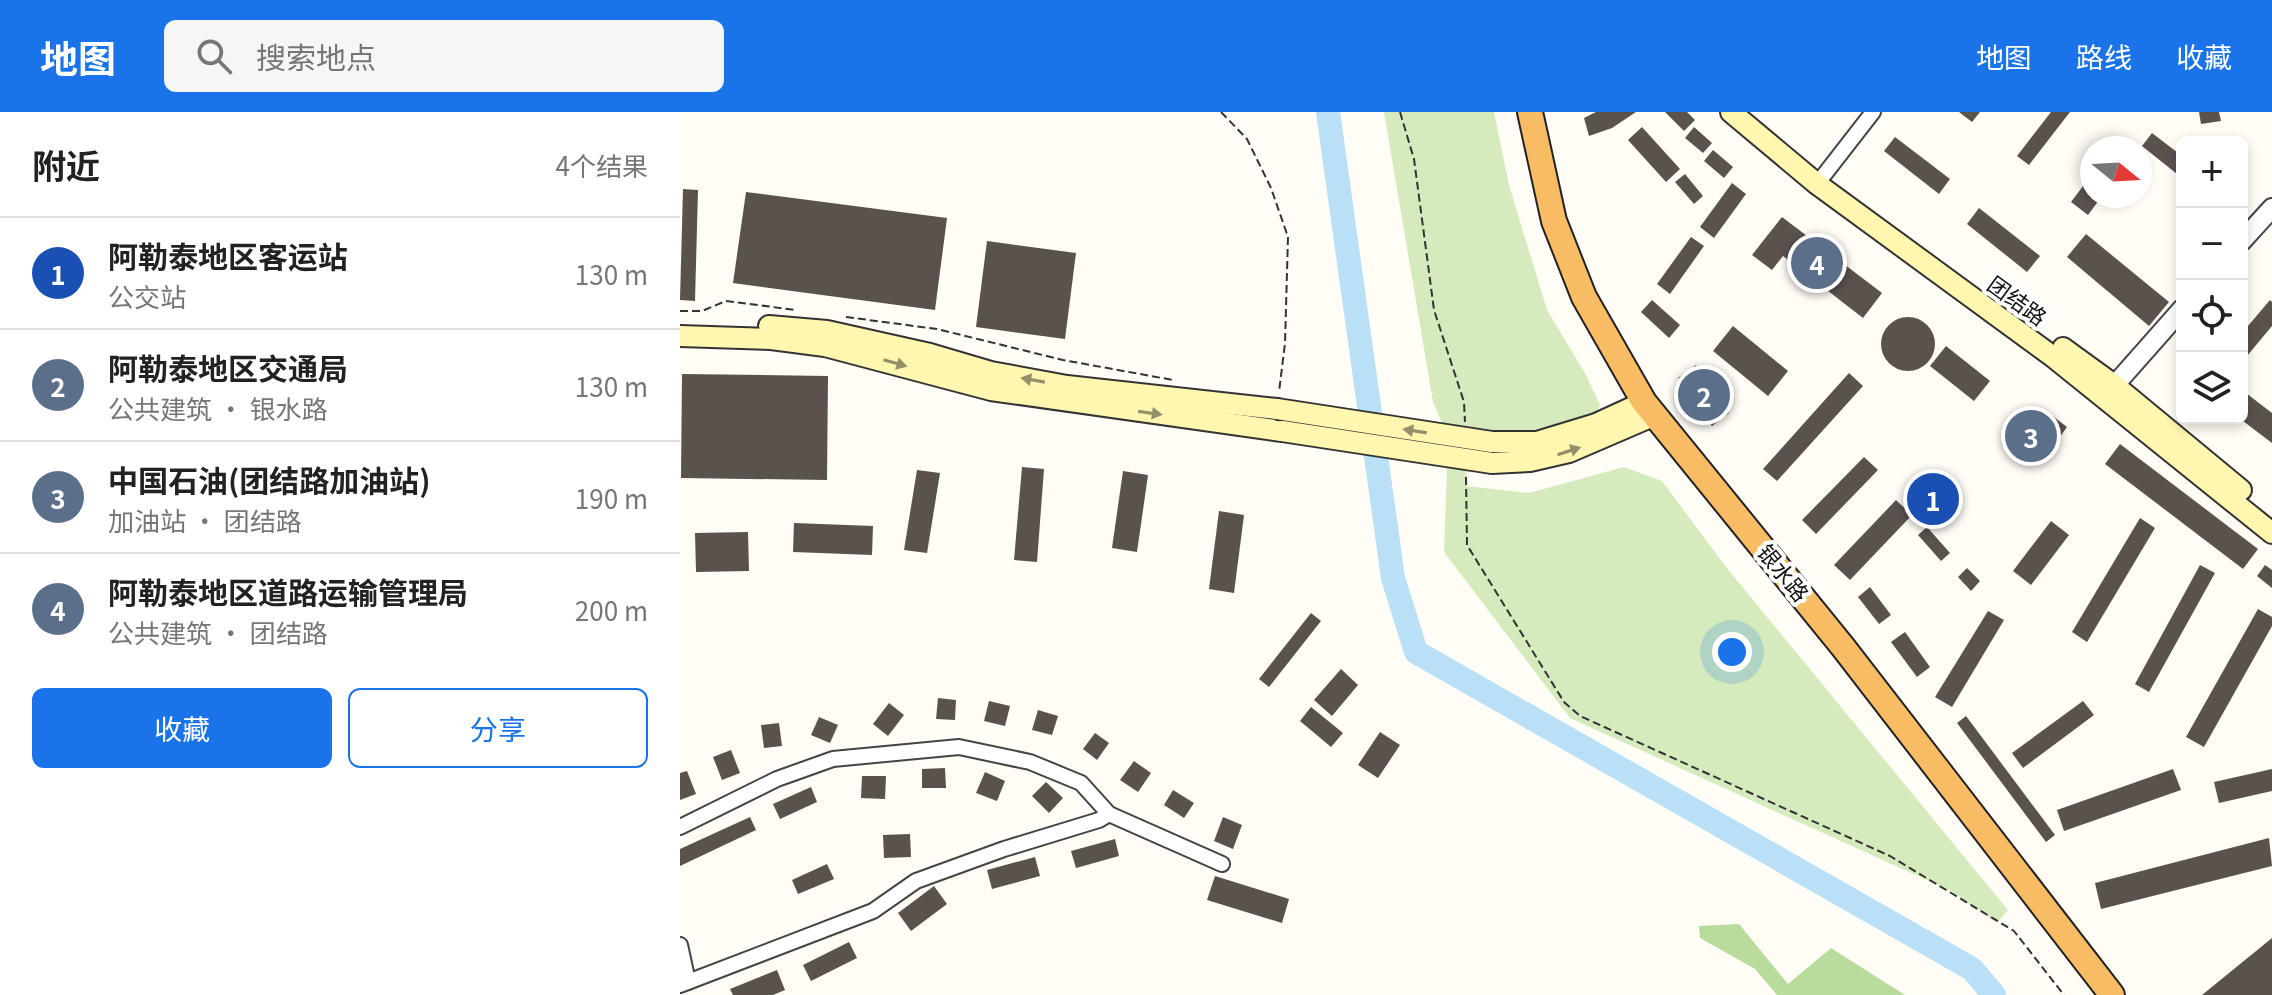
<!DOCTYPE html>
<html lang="zh">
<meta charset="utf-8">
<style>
body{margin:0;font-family:Georgia,"Noto Sans SC",serif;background:#f6f6f6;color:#222}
.controls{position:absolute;right:24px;top:24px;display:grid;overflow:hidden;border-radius:12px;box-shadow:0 4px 12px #0003}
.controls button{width:72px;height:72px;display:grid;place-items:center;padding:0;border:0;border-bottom:2px solid #e0e0e0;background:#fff;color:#222;font:40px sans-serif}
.compass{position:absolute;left:1400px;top:24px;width:72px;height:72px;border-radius:50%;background:#fff;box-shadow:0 4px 12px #0003;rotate:108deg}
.you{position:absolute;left:1052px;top:540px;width:28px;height:28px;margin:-20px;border:6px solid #fff;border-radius:50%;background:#1a73e8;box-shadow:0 0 0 12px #1a73e833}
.badge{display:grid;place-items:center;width:52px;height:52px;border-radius:50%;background:#1a73e8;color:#fff;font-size:26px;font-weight:700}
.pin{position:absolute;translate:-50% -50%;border:4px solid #fff;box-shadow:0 2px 8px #0006}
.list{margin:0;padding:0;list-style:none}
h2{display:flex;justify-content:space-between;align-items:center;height:104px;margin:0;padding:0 32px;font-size:34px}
h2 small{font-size:26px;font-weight:400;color:#767676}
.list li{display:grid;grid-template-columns:52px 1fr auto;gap:24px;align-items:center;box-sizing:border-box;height:112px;padding:0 32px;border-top:2px solid #e0e0e0}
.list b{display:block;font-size:30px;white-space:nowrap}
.list p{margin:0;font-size:26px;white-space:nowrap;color:#767676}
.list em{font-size:26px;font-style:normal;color:#767676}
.actions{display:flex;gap:16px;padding:24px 32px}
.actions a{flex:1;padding:18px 0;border:2px solid #1a73e8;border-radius:12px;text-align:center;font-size:28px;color:#1a73e8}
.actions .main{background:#1a73e8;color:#fff}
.icon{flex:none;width:44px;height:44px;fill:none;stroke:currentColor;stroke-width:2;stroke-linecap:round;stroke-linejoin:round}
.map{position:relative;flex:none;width:1592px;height:883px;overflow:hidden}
header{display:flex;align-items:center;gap:48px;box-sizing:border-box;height:112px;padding:0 40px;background:#1a73e8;color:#fff}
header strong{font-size:38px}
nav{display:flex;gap:44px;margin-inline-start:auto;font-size:28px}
.search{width:560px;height:72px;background:#f6f6f6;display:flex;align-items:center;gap:20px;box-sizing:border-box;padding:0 28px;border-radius:12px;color:#767676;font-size:30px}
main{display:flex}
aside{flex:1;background:#fff}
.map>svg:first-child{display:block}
</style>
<header>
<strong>地图</strong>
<div class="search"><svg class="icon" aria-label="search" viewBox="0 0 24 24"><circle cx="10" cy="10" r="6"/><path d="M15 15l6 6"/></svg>搜索地点</div>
<nav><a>地图</a><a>路线</a><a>收藏</a></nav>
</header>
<main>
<aside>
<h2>附近<small>4个结果</small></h2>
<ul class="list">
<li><span class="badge" style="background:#1a4fb4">1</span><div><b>阿勒泰地区客运站</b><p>公交站</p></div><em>130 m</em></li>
<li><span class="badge" style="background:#5c6f8a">2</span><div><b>阿勒泰地区交通局</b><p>公共建筑 · 银水路</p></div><em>130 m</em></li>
<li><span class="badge" style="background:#5c6f8a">3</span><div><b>中国石油(团结路加油站)</b><p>加油站 · 团结路</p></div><em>190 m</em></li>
<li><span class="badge" style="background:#5c6f8a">4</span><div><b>阿勒泰地区道路运输管理局</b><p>公共建筑 · 团结路</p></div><em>200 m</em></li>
</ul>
<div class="actions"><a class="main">收藏</a><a>分享</a></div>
</aside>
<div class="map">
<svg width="1592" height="883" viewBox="0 0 1592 883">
<rect width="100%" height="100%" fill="#fffdf5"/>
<polygon fill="#d5ebbd" points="704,0 814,0 829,73 867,198 906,263 920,293 915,304 852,322 787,321 786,374 849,381 944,355 982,369 1046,455 1328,798 1317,811 1273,780 890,606 764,440 768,324 753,290"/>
<polygon fill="#b9dc9c" points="1059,812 1108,872 1151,836 1225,883 1097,883 1075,857 1020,826 1019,814"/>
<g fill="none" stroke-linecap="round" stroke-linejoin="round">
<polyline stroke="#b9e0f7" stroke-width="24" points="648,0 713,466 736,540 1292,857 1314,883"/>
</g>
<g fill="#5a524d">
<polygon points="916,0 956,0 932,16 909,24 904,6"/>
<polygon points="985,0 1007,0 1015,8 1004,19"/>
<polygon points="1279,0 1300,0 1292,10"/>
<polygon points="1371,0 1390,0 1349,53 1337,44"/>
<polygon points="1519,0 1539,0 1541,9 1521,12"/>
<polygon points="962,15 1000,57 986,70 948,28"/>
<polygon points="1014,15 1032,31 1023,41 1005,26"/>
<polygon points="1472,21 1502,44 1502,66 1462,34"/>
<polygon points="1215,25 1270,67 1259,82 1204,39"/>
<polygon points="1033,38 1053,55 1044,66 1024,49"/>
<polygon points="1005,62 1023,84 1014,92 995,70"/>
<polygon points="1412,62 1412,84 1422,84 1408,103 1391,90"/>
<polygon points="1052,71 1066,82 1034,126 1020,115"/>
<polygon points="3,77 18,78 15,189 0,188"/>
<polygon points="66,80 267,106 255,198 53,171"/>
<polygon points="1299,96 1360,144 1347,160 1287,112"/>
<polygon points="1102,105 1202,181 1183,206 1103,144 1092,158 1072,143"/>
<polygon points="1406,122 1489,190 1469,214 1387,145"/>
<polygon points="1011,125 1024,134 990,182 977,172"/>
<polygon points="307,129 396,141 385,227 296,215"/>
<polygon points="972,188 1000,213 989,226 961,200"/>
<polygon points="1590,188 1592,190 1592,214 1562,250 1562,221"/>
<circle cx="1228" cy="232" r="27"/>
<polygon points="1053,214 1108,259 1088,284 1033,239"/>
<polygon points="1266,234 1310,269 1294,289 1250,254"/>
<polygon points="1016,253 1049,301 1032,314 998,266"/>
<polygon points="1169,261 1183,274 1097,369 1083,357"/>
<polygon points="2,262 148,264 147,368 1,366"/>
<polygon points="1562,278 1592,301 1592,331 1559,306 1562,306"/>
<polygon points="1366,299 1387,315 1374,333 1353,317"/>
<polygon points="1440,332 1578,437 1563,457 1425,352"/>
<polygon points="1184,345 1198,358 1136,422 1122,408"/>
<polygon points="342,355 364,357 357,450 334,448"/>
<polygon points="237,358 260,361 247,441 224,438"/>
<polygon points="443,359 468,363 457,440 432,436"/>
<polygon points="1216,388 1232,403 1170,468 1154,453"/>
<polygon points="539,399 564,403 554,481 529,477"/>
<polygon points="1460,406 1475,416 1407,530 1392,520"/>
<polygon points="1371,409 1389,423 1351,473 1333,459"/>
<polygon points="114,411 193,414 192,443 113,440"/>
<polygon points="1247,415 1270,441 1261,449 1238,423"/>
<polygon points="68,420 69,459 16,460 15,421"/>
<polygon points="1520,453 1535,461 1469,580 1455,572"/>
<polygon points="1585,453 1592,458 1592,476 1577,464"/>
<polygon points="1287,456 1300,469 1291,479 1278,465"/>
<polygon points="1190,475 1211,503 1199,512 1178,485"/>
<polygon points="1578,497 1592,505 1592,514 1524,635 1506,625"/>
<polygon points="1308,499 1324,508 1272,595 1255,585"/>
<polygon points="631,501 641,509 589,575 579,567"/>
<polygon points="1225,520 1250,555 1237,565 1211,530"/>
<polygon points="661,557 678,573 652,604 634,588"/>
<polygon points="258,586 276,588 275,608 256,607"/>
<polygon points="309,589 330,594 325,614 304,609"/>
<polygon points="1403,589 1414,603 1343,656 1332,641"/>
<polygon points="209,591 224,603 208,624 193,612"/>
<polygon points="631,595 663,621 651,635 620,609"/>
<polygon points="358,598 378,604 372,623 352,618"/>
<polygon points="1286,604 1375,723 1366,730 1277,611"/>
<polygon points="139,605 158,613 150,631 131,623"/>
<polygon points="99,611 102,634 84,636 81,613"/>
<polygon points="700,620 720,633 698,666 678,653"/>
<polygon points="415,621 429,631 417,648 403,637"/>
<polygon points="51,638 60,661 42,668 33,645"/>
<polygon points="454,649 471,661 458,680 440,668"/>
<polygon points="265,656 266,676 242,676 242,657"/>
<polygon points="1493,657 1501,678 1384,719 1377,698"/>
<polygon points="1592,657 1592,679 1539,691 1534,670"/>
<polygon points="7,659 16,682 0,688 0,661"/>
<polygon points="305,660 325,669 317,689 296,681"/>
<polygon points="182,664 206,664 205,687 181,686"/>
<polygon points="366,670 383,686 369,701 352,684"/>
<polygon points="131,675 137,690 100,707 93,692"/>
<polygon points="493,678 514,691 504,706 484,693"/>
<polygon points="70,705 76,718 0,754 0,737"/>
<polygon points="543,705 562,713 553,737 534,729"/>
<polygon points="230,722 231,745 204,746 203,723"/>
<polygon points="1589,726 1592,754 1421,797 1415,771"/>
<polygon points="435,727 439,744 396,756 391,739"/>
<polygon points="355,745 360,764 312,777 307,758"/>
<polygon points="147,752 154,767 118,782 112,768"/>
<polygon points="535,764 609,787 602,811 527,788"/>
<polygon points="254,774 267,792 231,819 218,801"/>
<polygon points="1592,826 1592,883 1522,883 1581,835"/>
<polygon points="169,830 177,846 131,869 123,853"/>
<polygon points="97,858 105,878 93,883 53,883 50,877"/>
</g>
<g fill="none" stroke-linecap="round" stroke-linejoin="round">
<g stroke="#444" stroke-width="18">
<g id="minor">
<polyline points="1137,72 1193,0"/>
<polyline points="0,715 97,667 153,647 279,635 350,650 401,671 429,702"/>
<polyline points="0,833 8,870"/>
<polyline points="0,873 193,799 236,769 324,737 419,708 429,702 542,752"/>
</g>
</g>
<g stroke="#444" stroke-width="22">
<g id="tertiary">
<polyline points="1562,129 1592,96"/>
<polyline points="1426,283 1502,197"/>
</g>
</g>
<g stroke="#333" stroke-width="24">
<g id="secondary">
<polyline points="1051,0 1137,72 1372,244 1592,421"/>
<polyline points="89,214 147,219 250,242 311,260 387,274 597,297"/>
<polyline points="0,224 91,227 145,234 311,278 602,319"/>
<polyline points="1383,236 1434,273 1561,378"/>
<polyline points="812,330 857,330 916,312 964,290"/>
<polyline points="812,351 850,349 889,340 975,303"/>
</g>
</g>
<g stroke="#222" stroke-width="28">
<polyline id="trunk" points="850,0 874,109 904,185 964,290 1163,535 1432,883"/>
</g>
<g stroke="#333" stroke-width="2" stroke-dasharray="8 4" stroke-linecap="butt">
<polyline points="541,0 567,27 591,76 608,125 605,231 599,280"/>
<polyline points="720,0 734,47 754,198 784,290 785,310"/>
<polyline points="0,199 22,199 46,189 116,198"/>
<polyline points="166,205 257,217 383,248 493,268"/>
<polyline points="786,365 787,433 884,590 900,604 1210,744 1334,819 1384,883"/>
</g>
<use href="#minor" stroke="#fff" stroke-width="14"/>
<use href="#tertiary" stroke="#fff" stroke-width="18"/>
<use href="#secondary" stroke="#fff6b0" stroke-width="20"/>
<use href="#trunk" stroke="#f7bc64" stroke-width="24"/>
<g stroke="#333" stroke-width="24" stroke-linecap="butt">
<g id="secondary-bridge">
<polyline points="597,297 812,330"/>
<polyline points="602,319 812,351"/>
</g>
</g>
<use href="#secondary-bridge" stroke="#fff6b0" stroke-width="20"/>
</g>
<defs><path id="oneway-solid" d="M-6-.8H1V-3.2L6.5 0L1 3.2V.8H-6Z" transform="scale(2)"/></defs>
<g fill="#948f68">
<use href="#oneway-solid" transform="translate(215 251) rotate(16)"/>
<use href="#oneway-solid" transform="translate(353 268) rotate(-170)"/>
<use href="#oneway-solid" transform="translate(470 301) rotate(8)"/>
<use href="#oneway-solid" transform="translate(735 319) rotate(-171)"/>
<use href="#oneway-solid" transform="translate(889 339) rotate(-18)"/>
</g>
<g text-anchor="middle" stroke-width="8" stroke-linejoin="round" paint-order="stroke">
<g font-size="22" fill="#111" stroke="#fff">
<text transform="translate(1337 189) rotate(36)" y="8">团结路</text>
<text transform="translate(1103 461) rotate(51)" y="8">银水路</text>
</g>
</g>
</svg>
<div class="controls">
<button>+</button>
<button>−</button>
<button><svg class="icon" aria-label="locate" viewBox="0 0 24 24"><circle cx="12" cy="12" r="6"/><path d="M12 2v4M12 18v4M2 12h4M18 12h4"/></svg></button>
<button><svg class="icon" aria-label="layers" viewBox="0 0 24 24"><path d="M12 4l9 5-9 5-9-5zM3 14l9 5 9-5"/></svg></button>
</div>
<svg class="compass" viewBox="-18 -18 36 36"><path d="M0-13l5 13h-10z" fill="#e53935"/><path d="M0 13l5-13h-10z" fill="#767676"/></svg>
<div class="you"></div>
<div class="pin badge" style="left:1253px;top:387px;background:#1a4fb4">1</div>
<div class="pin badge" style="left:1024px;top:283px;background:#5c6f8a">2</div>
<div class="pin badge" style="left:1351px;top:324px;background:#5c6f8a">3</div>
<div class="pin badge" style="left:1137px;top:151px;background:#5c6f8a">4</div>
</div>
</main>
